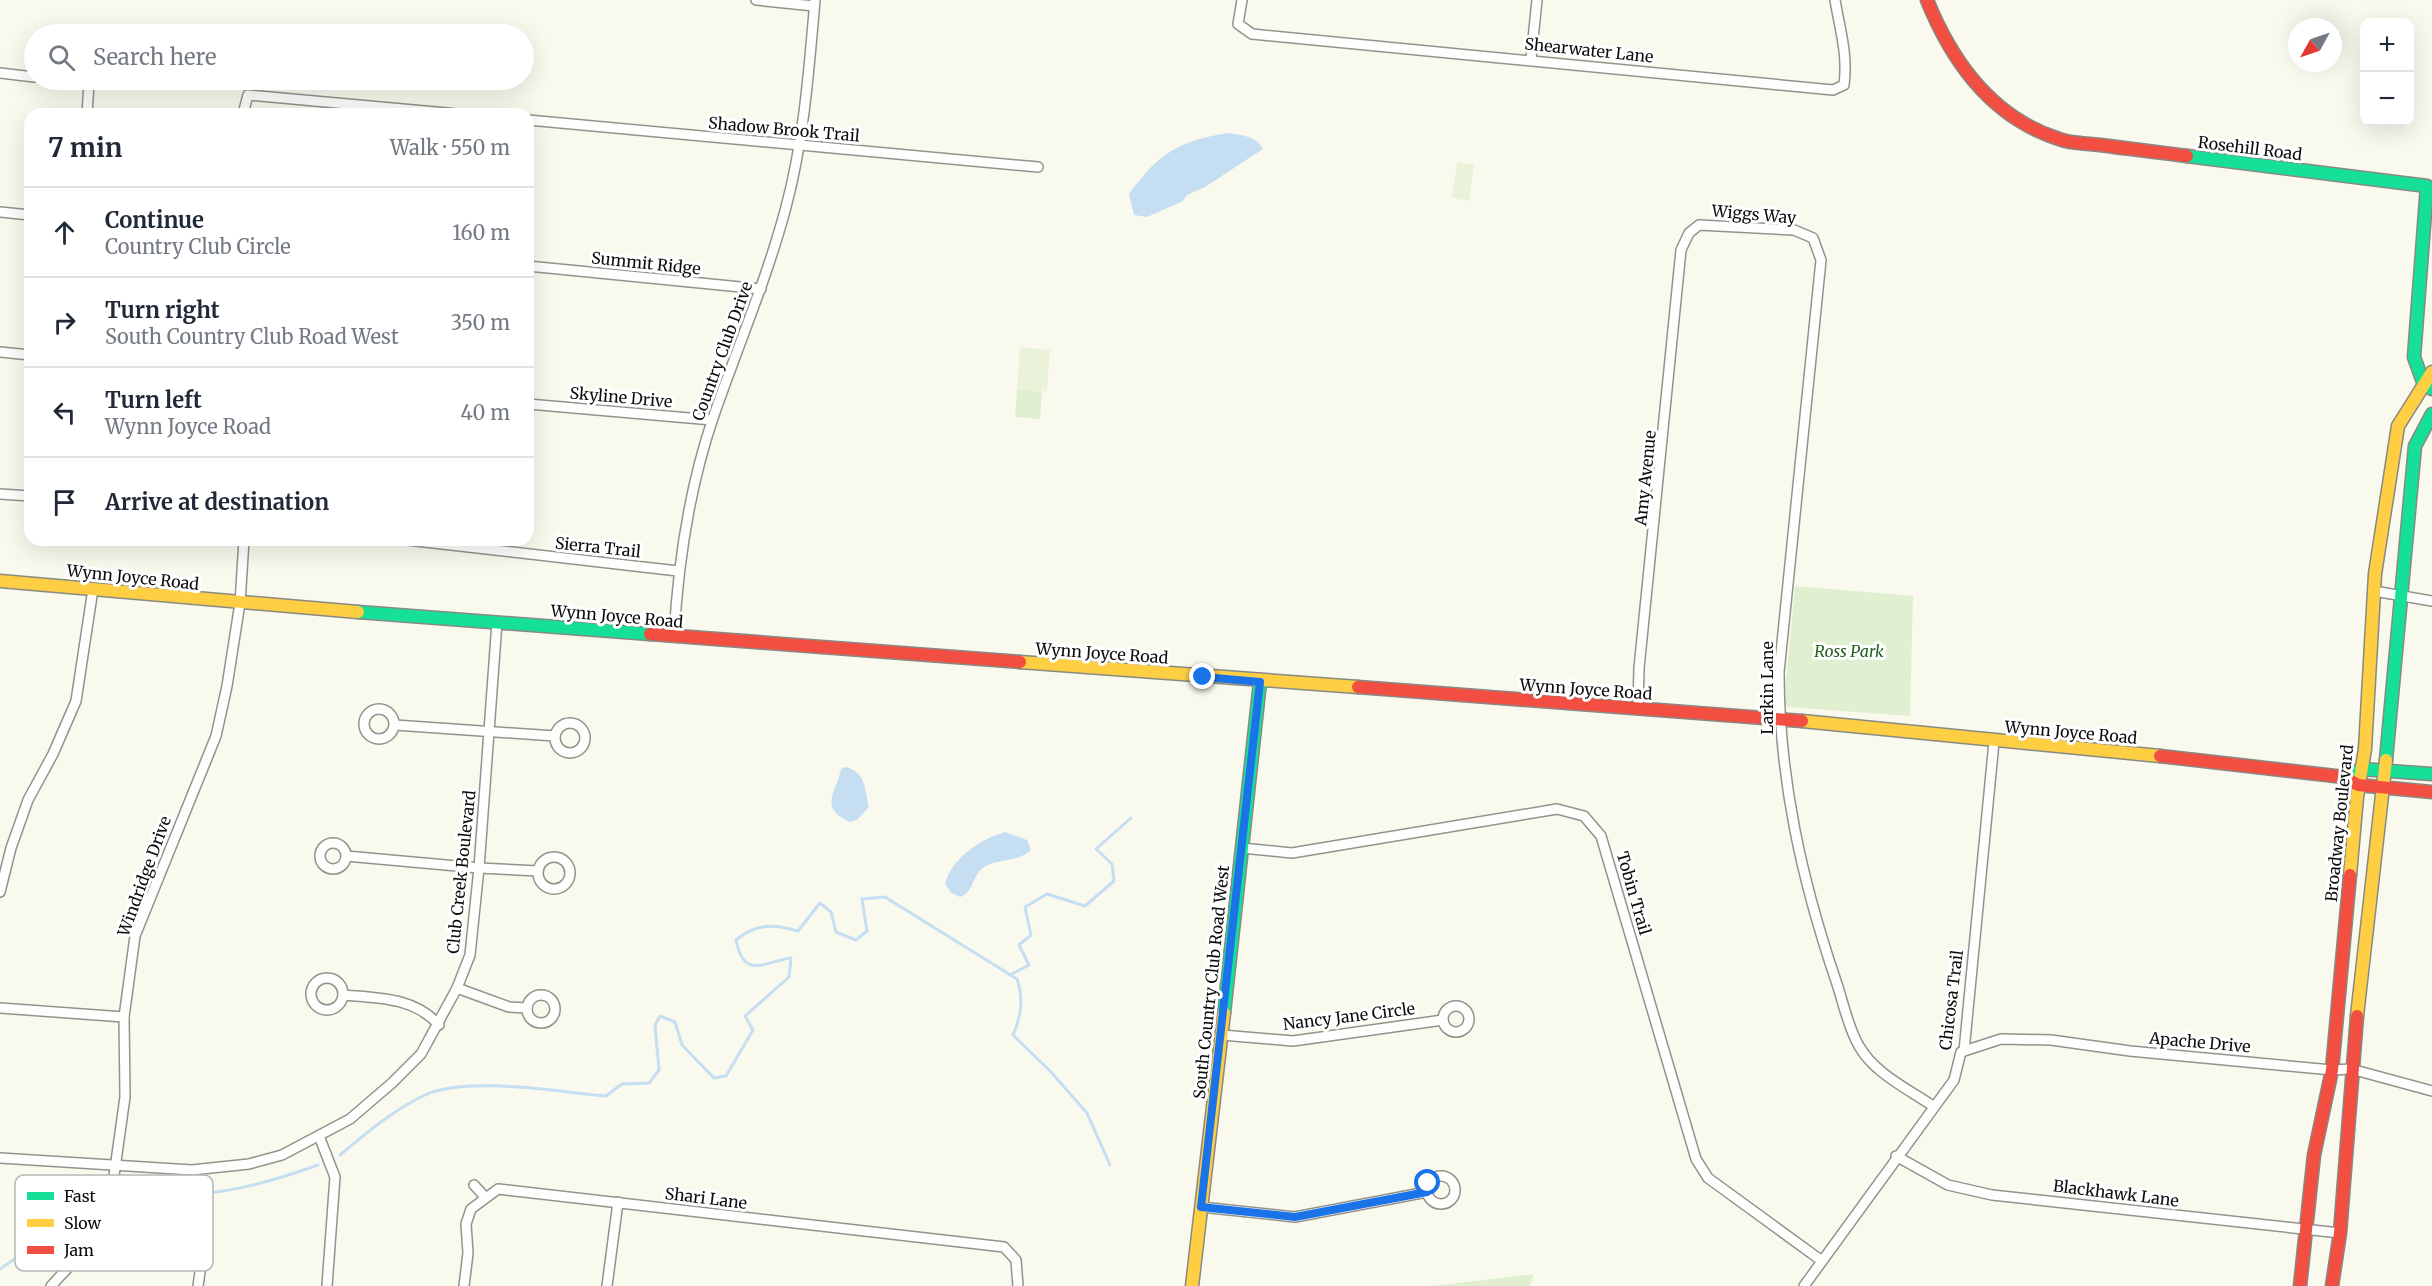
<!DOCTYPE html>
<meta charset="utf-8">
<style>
body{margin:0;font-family:Merriweather,serif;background:#f2f2f3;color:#1f2937}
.controls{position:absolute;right:18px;top:18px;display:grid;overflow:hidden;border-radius:12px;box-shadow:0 6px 24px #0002}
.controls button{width:54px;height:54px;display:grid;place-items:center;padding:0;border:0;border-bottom:2px solid #e0e1e3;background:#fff;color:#1f2937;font:30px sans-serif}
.compass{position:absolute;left:2288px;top:18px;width:54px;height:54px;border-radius:50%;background:#fff;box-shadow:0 6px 24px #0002;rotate:230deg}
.stop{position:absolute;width:18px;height:18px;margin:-14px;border:4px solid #1a73e8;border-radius:50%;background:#fff}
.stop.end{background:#1a73e8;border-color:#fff;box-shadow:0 2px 6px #0008}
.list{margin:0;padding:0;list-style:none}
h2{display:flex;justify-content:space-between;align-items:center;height:78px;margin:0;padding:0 24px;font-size:26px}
h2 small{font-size:20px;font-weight:400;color:#747a83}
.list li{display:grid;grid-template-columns:39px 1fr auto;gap:18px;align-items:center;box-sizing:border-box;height:90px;padding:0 24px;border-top:2px solid #e0e1e3}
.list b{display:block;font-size:22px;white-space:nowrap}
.list p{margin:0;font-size:20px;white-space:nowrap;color:#747a83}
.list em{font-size:20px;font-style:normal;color:#747a83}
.icon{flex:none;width:33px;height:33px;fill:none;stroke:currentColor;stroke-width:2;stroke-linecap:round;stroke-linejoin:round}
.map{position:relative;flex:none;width:2432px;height:1286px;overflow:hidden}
.search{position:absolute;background:#fff;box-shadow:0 6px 24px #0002;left:24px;top:24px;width:510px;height:66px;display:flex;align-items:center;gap:15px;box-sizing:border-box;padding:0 21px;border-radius:33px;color:#747a83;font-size:22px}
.panel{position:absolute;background:#fff;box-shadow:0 6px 24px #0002;left:24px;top:108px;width:510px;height:438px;border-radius:18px}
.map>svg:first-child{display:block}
</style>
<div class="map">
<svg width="2432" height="1286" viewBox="0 0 2432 1286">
<rect width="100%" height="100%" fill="#faf9ee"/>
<g fill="#dfefcf">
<polygon points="1017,389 1042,391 1040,419 1015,417"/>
<polygon points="1795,586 1913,596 1910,716 1788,707 1784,702"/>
<polygon points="1534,1274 1530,1286 1432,1286"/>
</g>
<g fill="#eaf3d9">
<polygon points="1457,162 1474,165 1469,201 1452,198"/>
<polygon points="1020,347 1050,350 1047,391 1017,389"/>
</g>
<g fill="#c6def2">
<path d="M1228 133C1242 135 1256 136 1263 149L1205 187 1187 195 1183 201 1147 217 1134 215 1129 194C1159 153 1178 141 1228 133Z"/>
<path d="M845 767C867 772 864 789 869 807L857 820 850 822C818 808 836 793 841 769Z"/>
<path d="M1005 832 1027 840 1031 850C1018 863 997 858 983 868 972 876 974 892 960 897L950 892 945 883C953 857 981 839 1005 832Z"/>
</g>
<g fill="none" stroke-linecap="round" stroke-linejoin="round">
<g stroke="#c6def2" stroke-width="3">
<polyline points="1010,975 1029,965 1019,945 1031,935 1025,907 1047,894 1085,906 1114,881 1112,864 1096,849 1131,818"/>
<path d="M340 1155C366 1133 396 1108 427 1094 471 1076 558 1092 606 1096L622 1084 649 1083 659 1070 655 1025 660 1016 675 1022 682 1045 714 1078 726 1076 753 1030 745 1016 789 977 791 958C763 962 744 980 736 940 756 923 774 924 798 931L820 903 831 912 836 932 856 940 867 931 862 899 885 897 1017 979C1024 998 1021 1017 1013 1035L1051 1072 1087 1113 1110 1165"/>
<path d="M139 1196C211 1197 251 1189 318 1165"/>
<path d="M0 1269C23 1253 35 1246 55 1225 66 1213 65 1203 81 1193"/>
</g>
<g stroke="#93928d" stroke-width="12">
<g id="street">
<polyline points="756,0 814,6"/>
<path d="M1242 0 1238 24 1252 34 1833 90 1844 85C1848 54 1840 30 1835 0"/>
<polyline points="1531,59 1537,0"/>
<polyline points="0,73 34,77"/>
<polyline points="56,80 89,83 87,114"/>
<polyline points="243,114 248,95 458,114"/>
<polyline points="528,120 1038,167"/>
<polyline points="0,212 30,215"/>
<polyline points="528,266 761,289"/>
<polyline points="0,352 30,355"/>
<polyline points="528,404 712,420"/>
<polyline points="0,494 30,496"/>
<polyline points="407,540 678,571"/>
<polyline points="2374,591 2432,601"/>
<path d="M674 637C678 563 689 489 713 418 737 348 767 279 786 207 804 140 809 69 815 0"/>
<circle cx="379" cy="724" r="15"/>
<path d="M1638 709 1639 668 1681 250 1689 233 1699 225 1794 230 1813 238 1821 260 1779 672C1779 779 1802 881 1836 981 1843 1001 1848 1028 1859 1046 1874 1073 1908 1089 1933 1106"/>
<circle cx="570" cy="738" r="15"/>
<polyline points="395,725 555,736"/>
<circle cx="333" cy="856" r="13"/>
<polyline points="1242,848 1292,853 1557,809 1584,816 1601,836 1696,1159 1708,1178 1822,1261"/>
<polyline points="346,856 479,868 538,871"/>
<circle cx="554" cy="873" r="16"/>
<polyline points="0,892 11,848 28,800 53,754 76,701 93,589"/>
<circle cx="327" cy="994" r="16"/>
<polyline points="457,988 509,1007 527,1008"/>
<circle cx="541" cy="1009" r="14"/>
<path d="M343 995C378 998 414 997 439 1025"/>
<circle cx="1456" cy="1019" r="13"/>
<polyline points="0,1008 124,1017"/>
<polyline points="1222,1035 1293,1041 1443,1020"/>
<polyline points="1964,1051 2001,1039 2051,1040 2130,1051 2332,1070 2351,1069 2432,1091"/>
<polyline points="319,1136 335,1177 327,1286"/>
<polyline points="1896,1156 1948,1185 1992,1195 2340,1233"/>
<polyline points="0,1158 192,1170 249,1164 282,1155 350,1119 392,1083 421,1054 457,988 470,955 479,868 497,622"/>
<circle cx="1441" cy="1190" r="14"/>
<polyline points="474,1185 485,1197"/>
<polyline points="1201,1207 1295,1217 1427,1192"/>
<polyline points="98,1225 195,1239 202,1258 198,1286"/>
<polyline points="51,1286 91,1243 112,1190 125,1097 124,1017 135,936 216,736 227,686 240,603 244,540"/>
<polyline points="464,1286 468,1253 466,1224 471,1209 498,1189 1004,1247 1016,1260 1018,1286"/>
<polyline points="607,1286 618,1202"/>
<polyline points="1804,1286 1954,1080 1961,1052 1964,1051 1994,742"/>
</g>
</g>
<g stroke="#898984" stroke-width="15">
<g id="fast">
<polyline points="2187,156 2427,186 2414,357 2423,382 2432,389"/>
<polyline points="358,612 650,634"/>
<polyline points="2386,760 2415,446 2432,414"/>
<polyline points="2353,773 2361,769 2432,774"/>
<polyline points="1224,1013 1260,682"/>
</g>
</g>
<g stroke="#898984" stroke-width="15">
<g id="slow">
<polyline points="0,581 358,612"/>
<polyline points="1020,662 1358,687"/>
<polyline points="1802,721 2160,756"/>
<polyline points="2350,875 2357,797 2365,749 2375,574 2398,426 2432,372"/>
<polyline points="2357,1016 2386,760"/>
<polyline points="1192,1286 1224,1013"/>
</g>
</g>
<g stroke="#898984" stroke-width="15">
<g id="jam">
<path d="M1927 0C1952 62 1993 118 2059 139 2071 144 2087 143 2100 145 2129 149 2158 152 2187 156"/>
<polyline points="650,634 1020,662"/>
<polyline points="1358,687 1802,721"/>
<polyline points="2160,756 2344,777 2358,785 2432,792"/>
<polyline points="2300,1286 2314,1155 2332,1070 2350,875"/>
<polyline points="2332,1286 2340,1233 2357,1016"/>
</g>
</g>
<use href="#street" stroke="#fefefc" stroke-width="9"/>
<use href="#fast" stroke="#16e098" stroke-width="12"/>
<use href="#slow" stroke="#ffcf43" stroke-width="12"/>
<use href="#jam" stroke="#f24e42" stroke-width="12"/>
</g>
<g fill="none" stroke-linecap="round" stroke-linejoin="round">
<polyline stroke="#1a73e8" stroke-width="8" points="1203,677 1260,682 1201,1207 1295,1217 1427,1192 1428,1183"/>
</g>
<g text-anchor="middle" stroke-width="6" stroke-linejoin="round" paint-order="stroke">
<g font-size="16" fill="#0b0b0b" stroke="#fff">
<text transform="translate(1589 50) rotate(6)" y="6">Shearwater Lane</text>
<text transform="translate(784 129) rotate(5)" y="6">Shadow Brook Trail</text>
<text transform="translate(2250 148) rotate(7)" y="6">Rosehill Road</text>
<text transform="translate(1754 214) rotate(5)" y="6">Wiggs Way</text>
<text transform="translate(646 263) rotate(6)" y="6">Summit Ridge</text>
<text transform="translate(722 351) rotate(-70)" y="6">Country Club Drive</text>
<text transform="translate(621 397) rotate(5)" y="6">Skyline Drive</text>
<text transform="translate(1645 478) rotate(-84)" y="6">Amy Avenue</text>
<text transform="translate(598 547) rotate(6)" y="6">Sierra Trail</text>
<text transform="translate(133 577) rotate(6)" y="6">Wynn Joyce Road</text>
<text transform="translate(617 616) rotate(5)" y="6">Wynn Joyce Road</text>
<text transform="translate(1102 653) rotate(4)" y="6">Wynn Joyce Road</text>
<text transform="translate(1767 688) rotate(-90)" y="6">Larkin Lane</text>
<text transform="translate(1586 689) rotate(4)" y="6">Wynn Joyce Road</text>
<text transform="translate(2071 732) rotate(5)" y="6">Wynn Joyce Road</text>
<text transform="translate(2339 823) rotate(-84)" y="6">Broadway Boulevard</text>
<text transform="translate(461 872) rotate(-84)" y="6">Club Creek Boulevard</text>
<text transform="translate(144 876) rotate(-70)" y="6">Windridge Drive</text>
<text transform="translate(1634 893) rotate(74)" y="6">Tobin Trail</text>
<text transform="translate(1211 982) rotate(-84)" y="6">South Country Club Road West</text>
<text transform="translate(1951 1000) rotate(-83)" y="6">Chicosa Trail</text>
<text transform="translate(1349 1016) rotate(-7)" y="6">Nancy Jane Circle</text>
<text transform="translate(2200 1042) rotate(5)" y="6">Apache Drive</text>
<text transform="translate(2116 1193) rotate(7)" y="6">Blackhawk Lane</text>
<text transform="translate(706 1198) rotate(7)" y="6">Shari Lane</text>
</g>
<g font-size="16" font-style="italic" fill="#24601e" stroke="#fff">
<text x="1849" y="657">Ross Park</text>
</g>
</g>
<rect x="15" y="1175" width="198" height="96" rx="9" fill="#fff" stroke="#b6b6b6" stroke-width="1.5"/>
<rect x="27" y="1192" width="27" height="8" fill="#16e098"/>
<rect x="27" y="1219" width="27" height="8" fill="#ffcf43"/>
<rect x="27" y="1246" width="27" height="8" fill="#f24e42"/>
<g font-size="16" fill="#0b0b0b">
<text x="64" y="1202">Fast</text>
<text x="64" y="1229">Slow</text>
<text x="64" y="1256">Jam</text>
</g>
</svg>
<div class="controls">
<button>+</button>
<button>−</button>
</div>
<svg class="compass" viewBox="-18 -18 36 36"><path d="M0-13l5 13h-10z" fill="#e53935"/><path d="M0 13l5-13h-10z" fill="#747a83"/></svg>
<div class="stop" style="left:1428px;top:1183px"></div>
<div class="stop end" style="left:1203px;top:677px"></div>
<div class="search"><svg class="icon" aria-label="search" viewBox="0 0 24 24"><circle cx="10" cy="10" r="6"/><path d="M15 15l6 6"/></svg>Search here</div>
<section class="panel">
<h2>7 min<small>Walk · 550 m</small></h2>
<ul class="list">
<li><svg class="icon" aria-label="ahead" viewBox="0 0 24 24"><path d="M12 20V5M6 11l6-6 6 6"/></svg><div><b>Continue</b><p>Country Club Circle</p></div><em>160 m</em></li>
<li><svg class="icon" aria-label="right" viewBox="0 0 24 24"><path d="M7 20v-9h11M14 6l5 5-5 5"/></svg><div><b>Turn right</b><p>South Country Club Road West</p></div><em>350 m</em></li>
<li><svg class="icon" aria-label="left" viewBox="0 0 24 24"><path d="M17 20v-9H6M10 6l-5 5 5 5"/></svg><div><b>Turn left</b><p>Wynn Joyce Road</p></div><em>40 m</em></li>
<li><svg class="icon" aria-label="arrive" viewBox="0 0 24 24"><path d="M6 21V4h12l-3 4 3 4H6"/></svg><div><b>Arrive at destination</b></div></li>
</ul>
</section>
</div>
